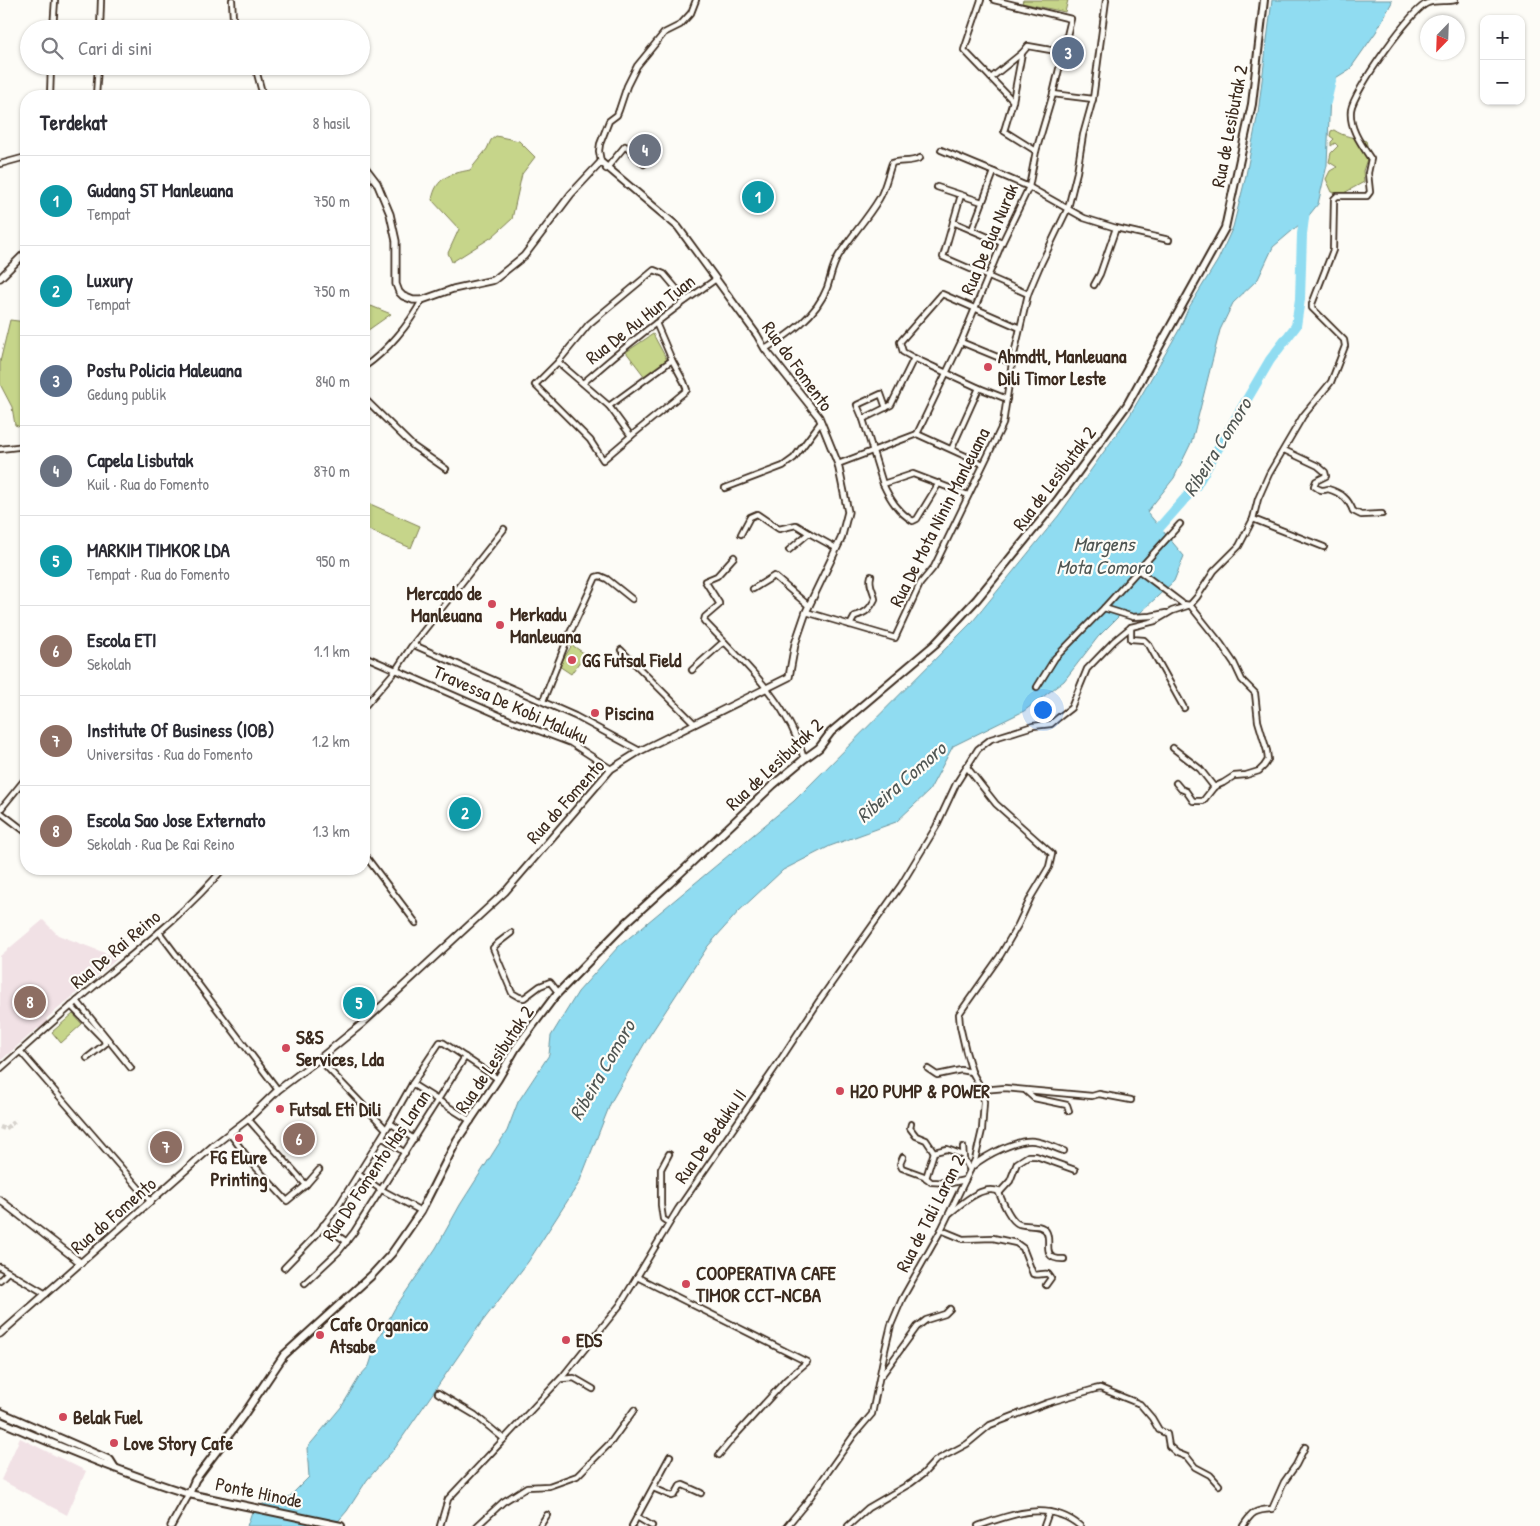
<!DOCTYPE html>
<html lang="id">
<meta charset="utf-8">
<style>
body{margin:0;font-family:"Patrick Hand",sans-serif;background:#f7f7f7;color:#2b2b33}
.controls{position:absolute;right:15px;top:15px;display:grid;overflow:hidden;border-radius:10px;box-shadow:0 1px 4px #0004}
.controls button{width:45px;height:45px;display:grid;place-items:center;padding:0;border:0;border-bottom:1px solid #e1e1e2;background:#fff;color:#2b2b33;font:25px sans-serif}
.compass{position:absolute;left:1420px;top:15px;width:45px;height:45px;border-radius:50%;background:#fff;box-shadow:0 1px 4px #0004;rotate:203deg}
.you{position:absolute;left:1042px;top:709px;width:18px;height:18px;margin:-12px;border:4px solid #fff;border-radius:50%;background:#1a73e8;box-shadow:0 0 0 8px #1a73e833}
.badge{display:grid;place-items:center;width:32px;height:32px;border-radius:50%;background:#d1495b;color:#fff;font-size:16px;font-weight:700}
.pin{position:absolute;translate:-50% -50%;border:2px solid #fff;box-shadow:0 1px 5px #0006}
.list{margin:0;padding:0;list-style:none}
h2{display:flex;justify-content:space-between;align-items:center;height:65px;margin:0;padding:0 20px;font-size:21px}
h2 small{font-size:16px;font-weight:400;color:#7c7c81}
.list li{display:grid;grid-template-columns:32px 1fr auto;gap:15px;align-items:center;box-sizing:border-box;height:90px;padding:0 20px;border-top:1px solid #e1e1e2}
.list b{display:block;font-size:19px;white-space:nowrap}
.list p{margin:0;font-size:16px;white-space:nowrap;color:#7c7c81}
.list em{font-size:16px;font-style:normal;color:#7c7c81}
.icon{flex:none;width:28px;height:28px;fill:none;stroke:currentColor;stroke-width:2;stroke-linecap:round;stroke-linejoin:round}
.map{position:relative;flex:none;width:1540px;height:1526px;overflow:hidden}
.search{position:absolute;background:#fff;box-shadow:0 1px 4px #0004;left:20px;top:20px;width:350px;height:55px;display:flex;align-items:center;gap:12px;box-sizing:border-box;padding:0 18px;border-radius:28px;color:#7c7c81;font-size:19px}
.panel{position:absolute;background:#fff;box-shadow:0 1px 4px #0004;left:20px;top:90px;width:350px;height:785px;border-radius:20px}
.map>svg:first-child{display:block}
</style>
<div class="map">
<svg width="1540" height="1526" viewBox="0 0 1540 1526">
<rect width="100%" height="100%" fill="#fdfcf7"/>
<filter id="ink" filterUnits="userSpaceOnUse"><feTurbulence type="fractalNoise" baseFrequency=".02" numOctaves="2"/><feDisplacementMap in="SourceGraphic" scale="10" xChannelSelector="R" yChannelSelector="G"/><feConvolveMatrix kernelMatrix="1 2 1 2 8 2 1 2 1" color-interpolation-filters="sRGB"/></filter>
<g filter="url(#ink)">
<g fill="#f1e1e5">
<polygon points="43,920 58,935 113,956 117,959 46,1019 48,1021 40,1030 38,1028 0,1061 0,956"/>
<polygon points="20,1438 86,1471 67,1515 1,1480"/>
</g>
<g fill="#c6d58a" stroke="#808054">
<polygon points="1023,0 1068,0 1065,12 1022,3"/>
<path d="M1334 130C1344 137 1354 137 1366 141L1369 153 1363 171 1364 182 1342 194 1332 192 1326 179 1330 171 1337 167 1329 162 1331 153 1338 146 1335 143 1331 146V142L1334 139 1330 136 1331 131Z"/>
<path d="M496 136 519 141 535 157 522 174 512 219 492 237 452 262 448 253 459 229 432 200C436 177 450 174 470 170L487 149 491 140Z"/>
<polygon points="371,306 391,314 364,333 364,312"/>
<polygon points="10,320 26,322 26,429 15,425 12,407 0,384 0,362"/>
<polygon points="653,334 667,360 645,377 626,352"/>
<polygon points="368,503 420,526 411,548 364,528 364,514"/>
<polygon points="572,645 585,654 571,674 559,666"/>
<polygon points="73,1014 82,1024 61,1043 52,1032"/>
</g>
<polygon fill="#90dcf1" stroke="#6e959d" points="1272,0 1391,0 1392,2 1376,32 1350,69 1326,84 1330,93 1327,165 1318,204 1306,219 1273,247 1258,279 1233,303 1220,330 1192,441 1174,478 1147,512 1184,556 1174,581 1140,613 1121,614 1098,637 1064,681 1024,711 953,746 929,791 896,822 830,846 783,870 739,911 708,946 646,1041 611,1102 579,1183 528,1262 479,1326 395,1448 367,1480 347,1511 334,1526 247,1526 254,1506 287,1499 309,1477 307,1448 342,1406 360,1376 369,1366 377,1341 395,1308 436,1248 460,1205 507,1131 518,1102 549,1055 551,1036 578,992 618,947 794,801 973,621 1059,515 1130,415 1179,330 1188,309 1218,260 1233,227 1245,180 1258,113"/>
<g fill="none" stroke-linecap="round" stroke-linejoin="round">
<g stroke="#90dcf1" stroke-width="10">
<polyline points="1326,102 1331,81 1329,68"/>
<polyline points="1152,536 1196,486 1270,360 1296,326 1300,299 1302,234 1305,210"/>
</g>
<polyline stroke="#d6d2cc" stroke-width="4.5" stroke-dasharray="4.5 2" stroke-linecap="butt" points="0,1127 5,1129 16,1120"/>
<g stroke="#3b2a1e" stroke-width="8">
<g id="street">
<polyline points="232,0 233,19 237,29"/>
<polyline points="981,0 964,50 1013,101"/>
<polyline points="53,29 55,0"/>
<polyline points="100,29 101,0"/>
<polyline points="255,66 263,96"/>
<polyline points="991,78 1022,53"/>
<polyline points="1053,94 1093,99"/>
<polyline points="50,96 51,66"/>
<polyline points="96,96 98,66"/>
<polyline points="941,150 994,172"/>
<polyline points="1036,151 1004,131 1013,101 1022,53 1028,46 1062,52"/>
<polyline points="601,162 599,151 600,144 609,121 617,115 619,110 627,86 637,66 664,33 680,25 691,13 696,0"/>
<polyline points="0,164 26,157"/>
<polyline points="606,169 625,146 644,164"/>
<polyline points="937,187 961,195"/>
<polyline points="982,202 961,195 943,257 1028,294"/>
<polyline points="953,222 1002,243"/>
<polyline points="972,230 994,172 1029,187 1084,218 1116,228 1169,240"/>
<polyline points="1094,285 1100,274 1116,228"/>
<polyline points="656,323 672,360 684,382 687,390 631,436 609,406 558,362 589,324 654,270 664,274 686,300"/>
<polyline points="961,342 1012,363"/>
<path d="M765 349C790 334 816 316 827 288 831 277 832 266 839 255 851 236 867 219 879 199 885 189 888 174 892 163 902 160 910 163 920 158"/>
<polyline points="914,358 903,352 900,342 942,294 1020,328"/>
<polyline points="558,362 535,385 590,440 603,460 631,436"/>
<path d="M364 367C387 351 409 325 422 300"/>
<path d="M583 383C625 346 670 311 716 279"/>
<polyline points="364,398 413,446 446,469"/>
<polyline points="609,406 672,360"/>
<polyline points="863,419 857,405 881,394 886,408"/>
<polyline points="917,434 983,464"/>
<polyline points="952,448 979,388"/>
<polyline points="0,449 26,446"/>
<path d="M1284 450 1318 466 1325 472 1326 476 1316 481 1314 486C1319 490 1322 491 1328 489 1341 493 1348 498 1353 511L1361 515 1382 514"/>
<polyline points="838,464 917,434 961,342 1002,243 1029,187 1036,151 1053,94 1071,19 994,0"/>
<path d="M883 484C890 499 898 512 913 521L917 519 939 483"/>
<polyline points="725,488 783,466 794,458 821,422"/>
<polyline points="968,495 913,474 883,484 863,419 891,405 914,358 979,388 1007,399"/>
<polyline points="1253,519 1324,547"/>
<polyline points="741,534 750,517 757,514 779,529 796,525 809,533"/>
<polyline points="789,550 809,533 836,548"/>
<path d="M734 557 717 576 705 581 719 603V605L705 617 704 621C744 663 788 701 804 759"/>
<polyline points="1138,570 1183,604 1190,605 1221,644 1234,663 1242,680 1255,693 1258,721 1267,751 1268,760 1264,766 1259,771 1246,775 1234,776 1223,783 1214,787 1200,769 1173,748"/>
<polyline points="753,589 774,576 809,606"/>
<polyline points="1104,608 1133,617 1151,616 1166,613"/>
<polyline points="806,612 895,638 920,584 934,567 1003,424 1012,363 1028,294 1039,268 1068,208 1077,172 1083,135 1093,99 1106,0"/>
<path d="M850 625 855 616C866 613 870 609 875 599 874 590 868 585 871 576"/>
<polyline points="1131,627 1131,639 1144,640 1149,645 1184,708"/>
<polyline points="414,645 575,716 640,751"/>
<polyline points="621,650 695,724"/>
<polyline points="364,656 510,720 571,743 611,769"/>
<polyline points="692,670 721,644 725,643"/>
<polyline points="1037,687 1055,658 1104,608 1180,524"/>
<polyline points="543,701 569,635 596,577 600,576 607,579 632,599"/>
<polyline points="364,707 396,670 411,647 504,529"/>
<polyline points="1176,783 1181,789 1186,791 1193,801 1203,801 1214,787"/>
<polyline points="0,810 26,778"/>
<polyline points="0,812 26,832"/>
<polyline points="364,854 416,923"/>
<polyline points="159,932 278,1090"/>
<polyline points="511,933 498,943 493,948 512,993 519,997 524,998 540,986 550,982 558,992"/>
<polyline points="77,1001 131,1068"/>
<polyline points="71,1006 104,1040 105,1044 87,1058"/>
<polyline points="20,1051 151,1202"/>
<polyline points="319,1059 386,1129"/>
<path d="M0 1069C34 1039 68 1008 103 979 145 944 188 910 223 869"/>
<polyline points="928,1069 937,1075 961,1070 972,1072"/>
<polyline points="412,1084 471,1121"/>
<polyline points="982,1090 1005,1088 1092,1096 1099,1094 1131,1100"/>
<polyline points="1026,1091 1034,1098 1067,1105 1069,1111"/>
<polyline points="390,1123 414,1139"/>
<polyline points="911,1124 910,1128 916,1136 926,1140 934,1152"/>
<polyline points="230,1134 251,1162 287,1201 306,1185 248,1119"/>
<polyline points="382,1137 405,1153"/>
<polyline points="963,1147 964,1159 970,1170"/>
<polyline points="669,1154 661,1169 661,1205 663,1219 669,1223"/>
<polyline points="903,1157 900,1164 902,1168 924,1176 931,1182 951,1183 965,1180"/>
<path d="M973 1166C986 1155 1017 1139 1034 1141 1044 1142 1055 1148 1064 1151"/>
<polyline points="358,1174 380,1189 421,1211"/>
<polyline points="926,1178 934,1152 947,1149 963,1155"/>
<polyline points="306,1185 319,1170"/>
<polyline points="1000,1192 1010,1181 1017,1163 1028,1156 1036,1156 1075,1170"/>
<path d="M950 1213C963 1203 982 1184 1000 1192L998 1191C1002 1200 1010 1221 1019 1224 1027 1227 1041 1223 1046 1231 1053 1241 1039 1260 1064 1259"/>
<polyline points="323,1225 347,1242"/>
<path d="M941 1230 963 1239 993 1238 1016 1243 1023 1248 1033 1274C1038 1276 1042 1273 1048 1274L1051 1278 1046 1285"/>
<polyline points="0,1267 46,1294"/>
<polyline points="284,1268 316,1235 337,1208 390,1123 412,1084 440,1042 444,1043 498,1079"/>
<polyline points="637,1277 807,1362 786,1380 733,1438 719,1455"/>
<polyline points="0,1280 8,1272"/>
<polyline points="305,1283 339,1251 354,1232 465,1057"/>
<polyline points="882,1375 917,1327 926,1320 945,1314 950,1309"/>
<polyline points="561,1379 574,1378 593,1389"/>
<polyline points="438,1393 475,1415 504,1439"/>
<polyline points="653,1488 672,1496 675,1495 680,1486 683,1485 701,1493"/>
<polyline points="637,1517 652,1526"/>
<path d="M440 1526 448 1499 563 1376 620 1305 678 1209 777 1065 819 1001 901 885 936 827 956 784 978 749 991 739 1033 726 1051 724 1058 718 1071 708 1087 669 1114 641 1131 627 1155 621 1172 611 1190 605 1197 597 1214 571 1239 546 1253 519 1258 499 1269 474 1303 416 1331 382 1345 346 1344 340 1312 308V304L1333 250 1334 199 1337 196H1367L1370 192 1368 173 1371 159C1361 144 1349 128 1351 110 1353 92 1412 8 1428 3 1436 0 1446 2 1455 0"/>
<polyline points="477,1526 503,1502 527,1487 549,1486 577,1476 611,1442 634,1410"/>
<polyline points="540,1526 547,1515"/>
<polyline points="632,1526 670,1456"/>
<polyline points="787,1526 806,1503 854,1435 872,1414 885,1350 891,1325 902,1299 941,1230 975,1160 982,1130 984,1102 982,1090 972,1072 966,1052 960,1026 959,1014 1000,956 1018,925 1031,897 1049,867 1052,854 996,804 966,766"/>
<polyline points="848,1526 868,1508 911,1483 923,1474 935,1461 967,1444 990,1425 1047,1403 1095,1389 1100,1388 1140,1404 1152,1418 1159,1430 1167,1434 1169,1446 1177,1453 1187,1457 1195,1467 1210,1475 1219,1485"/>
<path d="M978 1526C1012 1514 1049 1500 1080 1526"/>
<polyline points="1044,1526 1049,1512"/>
<path d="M1243 1526C1252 1512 1255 1510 1272 1509L1284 1482 1296 1465 1305 1447"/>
</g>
</g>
<g stroke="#3b2a1e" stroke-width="9">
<g id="secondary">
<polyline points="0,278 26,252"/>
<polyline points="0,1200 81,1263"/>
<polyline points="0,1334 213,1146 248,1119 278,1090 319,1059 363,1023 505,892 611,769 640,751 789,677 795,644 806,612 841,539 848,512 838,464 819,417 765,349 757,335 678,227 601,162 571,194 524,256 494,280 453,289 422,300 413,300 403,296 399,292 396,284 396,241 390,214 377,183 364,166"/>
<polyline points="171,1526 189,1494"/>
</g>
</g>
<g stroke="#3b2a1e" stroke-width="10">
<g id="primary">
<polyline points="0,1412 110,1460 115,1468"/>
<path d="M0 1421C62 1448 125 1474 189 1494L341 1526"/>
<polyline points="189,1494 195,1480 243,1416 284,1355 371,1276 392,1253 408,1230 421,1211 457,1140 498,1079 516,1048 555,996 627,922 670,883 773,785 804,759 819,748 831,732 935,644 977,599 1056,502 1127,405 1225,228 1252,104 1264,0"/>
</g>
</g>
<use href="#street" stroke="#fdfcf7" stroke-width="4.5"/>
<use href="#secondary" stroke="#fdfcf7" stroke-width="5.5"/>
<use href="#primary" stroke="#fdfcf7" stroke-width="6"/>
</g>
</g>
<g fill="#d1495b" stroke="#fdfcf7" stroke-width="2">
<circle cx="988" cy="367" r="5"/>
<circle cx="492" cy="604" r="5"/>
<circle cx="500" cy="625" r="5"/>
<circle cx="572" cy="660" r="5"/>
<circle cx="595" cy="713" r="5"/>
<circle cx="286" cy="1048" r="5"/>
<circle cx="840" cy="1091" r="5"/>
<circle cx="280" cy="1109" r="5"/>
<circle cx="239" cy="1138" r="5"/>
<circle cx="686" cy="1284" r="5"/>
<circle cx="320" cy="1335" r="5"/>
<circle cx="566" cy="1340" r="5"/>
<circle cx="63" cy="1417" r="5"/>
<circle cx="114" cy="1443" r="5"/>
</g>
<g text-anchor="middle" stroke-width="4.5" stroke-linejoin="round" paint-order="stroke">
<g font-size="19" fill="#3b2a1e" stroke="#fdfcf7">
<text transform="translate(1229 126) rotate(-79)" y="7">Rua de Lesibutak 2</text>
<text transform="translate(989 239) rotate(-67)" y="7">Rua De Bua Nurak</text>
<text transform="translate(640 319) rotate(-38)" y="7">Rua De Au Hun Tuan</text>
<text transform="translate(798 366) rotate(54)" y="7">Rua do Fomento</text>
<text transform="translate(1054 478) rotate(-53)" y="7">Rua de Lesibutak 2</text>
<text transform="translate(939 517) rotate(-63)" y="7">Rua De Mota Ninin Manleuana</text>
<text transform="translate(511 704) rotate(24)" y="7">Travessa De Kobi Maluku</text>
<text transform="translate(774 764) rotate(-43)" y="7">Rua de Lesibutak 2</text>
<text transform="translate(565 801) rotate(-48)" y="7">Rua do Fomento</text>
<text transform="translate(115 949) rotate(-40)" y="7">Rua De Rai Reino</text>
<text transform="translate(494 1059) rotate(-56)" y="7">Rua de Lesibutak 2</text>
<text transform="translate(710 1136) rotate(-55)" y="7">Rua De Beduku II</text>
<text transform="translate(376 1165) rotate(-56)" y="7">Rua Do Fomento Has Laran</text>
<text transform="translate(930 1213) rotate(-63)" y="7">Rua de Tali Laran 2</text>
<text transform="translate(113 1215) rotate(-41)" y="7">Rua do Fomento</text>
<text transform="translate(259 1492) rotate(12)" y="7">Ponte Hinode</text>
</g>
<g font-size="19" font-weight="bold" fill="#3b2a1e" stroke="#fdfcf7" text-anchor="start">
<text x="998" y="363">Ahmdtl, Manleuana<tspan x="998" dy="22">Dili Timor Leste</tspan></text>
<text x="482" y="600" text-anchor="end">Mercado de<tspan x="482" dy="22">Manleuana</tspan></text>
<text x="510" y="621">Merkadu<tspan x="510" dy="22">Manleuana</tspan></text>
<text x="582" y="667">GG Futsal Field</text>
<text x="605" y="720">Piscina</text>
<text x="296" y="1044">S&amp;S<tspan x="296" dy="22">Services, Lda</tspan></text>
<text x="850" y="1098">H2O PUMP &amp; POWER</text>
<text x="290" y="1116">Futsal Eti Dili</text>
<text x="239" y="1164" text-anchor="middle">FG Elure<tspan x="239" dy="22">Printing</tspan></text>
<text x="696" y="1280">COOPERATIVA CAFE<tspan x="696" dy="22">TIMOR CCT-NCBA</tspan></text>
<text x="330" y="1331">Cafe Organico<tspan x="330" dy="22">Atsabe</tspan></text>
<text x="576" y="1347">EDS</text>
<text x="73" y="1424">Belak Fuel</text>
<text x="124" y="1450">Love Story Cafe</text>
</g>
<g font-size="20" font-style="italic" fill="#505653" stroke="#fdfcf7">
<text transform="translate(1217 447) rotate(-58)" y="7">Ribeira Comoro</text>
<text x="1104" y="551">Margens<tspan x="1104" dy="23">Mota Comoro</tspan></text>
<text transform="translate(901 782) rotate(-41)" y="7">Ribeira Comoro</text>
<text transform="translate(602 1070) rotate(-60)" y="7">Ribeira Comoro</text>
</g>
</g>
</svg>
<div class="controls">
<button>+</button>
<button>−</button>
</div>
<svg class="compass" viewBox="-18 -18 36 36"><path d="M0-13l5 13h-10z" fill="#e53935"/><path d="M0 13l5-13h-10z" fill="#7c7c81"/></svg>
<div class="you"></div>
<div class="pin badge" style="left:758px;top:197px;background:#0f9aa8">1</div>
<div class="pin badge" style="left:465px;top:813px;background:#0f9aa8">2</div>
<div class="pin badge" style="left:1068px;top:53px;background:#5c6f8a">3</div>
<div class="pin badge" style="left:645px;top:150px;background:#6b7280">4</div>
<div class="pin badge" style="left:359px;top:1003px;background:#0f9aa8">5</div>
<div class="pin badge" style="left:299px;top:1139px;background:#8d6e63">6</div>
<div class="pin badge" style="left:166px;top:1147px;background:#8d6e63">7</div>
<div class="pin badge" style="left:30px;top:1002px;background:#8d6e63">8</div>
<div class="search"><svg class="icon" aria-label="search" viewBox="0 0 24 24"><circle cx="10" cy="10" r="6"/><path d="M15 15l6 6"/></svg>Cari di sini</div>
<section class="panel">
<h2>Terdekat<small>8 hasil</small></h2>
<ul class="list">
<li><span class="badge" style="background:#0f9aa8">1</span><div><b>Gudang ST Manleuana</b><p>Tempat</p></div><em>750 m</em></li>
<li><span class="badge" style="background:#0f9aa8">2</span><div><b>Luxury</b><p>Tempat</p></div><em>750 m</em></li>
<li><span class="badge" style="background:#5c6f8a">3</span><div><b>Postu Policia Maleuana</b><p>Gedung publik</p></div><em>840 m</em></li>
<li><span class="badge" style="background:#6b7280">4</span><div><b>Capela Lisbutak</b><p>Kuil · Rua do Fomento</p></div><em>870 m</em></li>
<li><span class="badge" style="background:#0f9aa8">5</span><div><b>MARKIM TIMKOR LDA</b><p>Tempat · Rua do Fomento</p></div><em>950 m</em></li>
<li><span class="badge" style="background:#8d6e63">6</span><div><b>Escola ETI</b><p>Sekolah</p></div><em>1.1 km</em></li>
<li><span class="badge" style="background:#8d6e63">7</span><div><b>Institute Of Business (IOB)</b><p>Universitas · Rua do Fomento</p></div><em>1.2 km</em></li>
<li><span class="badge" style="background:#8d6e63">8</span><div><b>Escola Sao Jose Externato</b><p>Sekolah · Rua De Rai Reino</p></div><em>1.3 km</em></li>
</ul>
</section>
</div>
